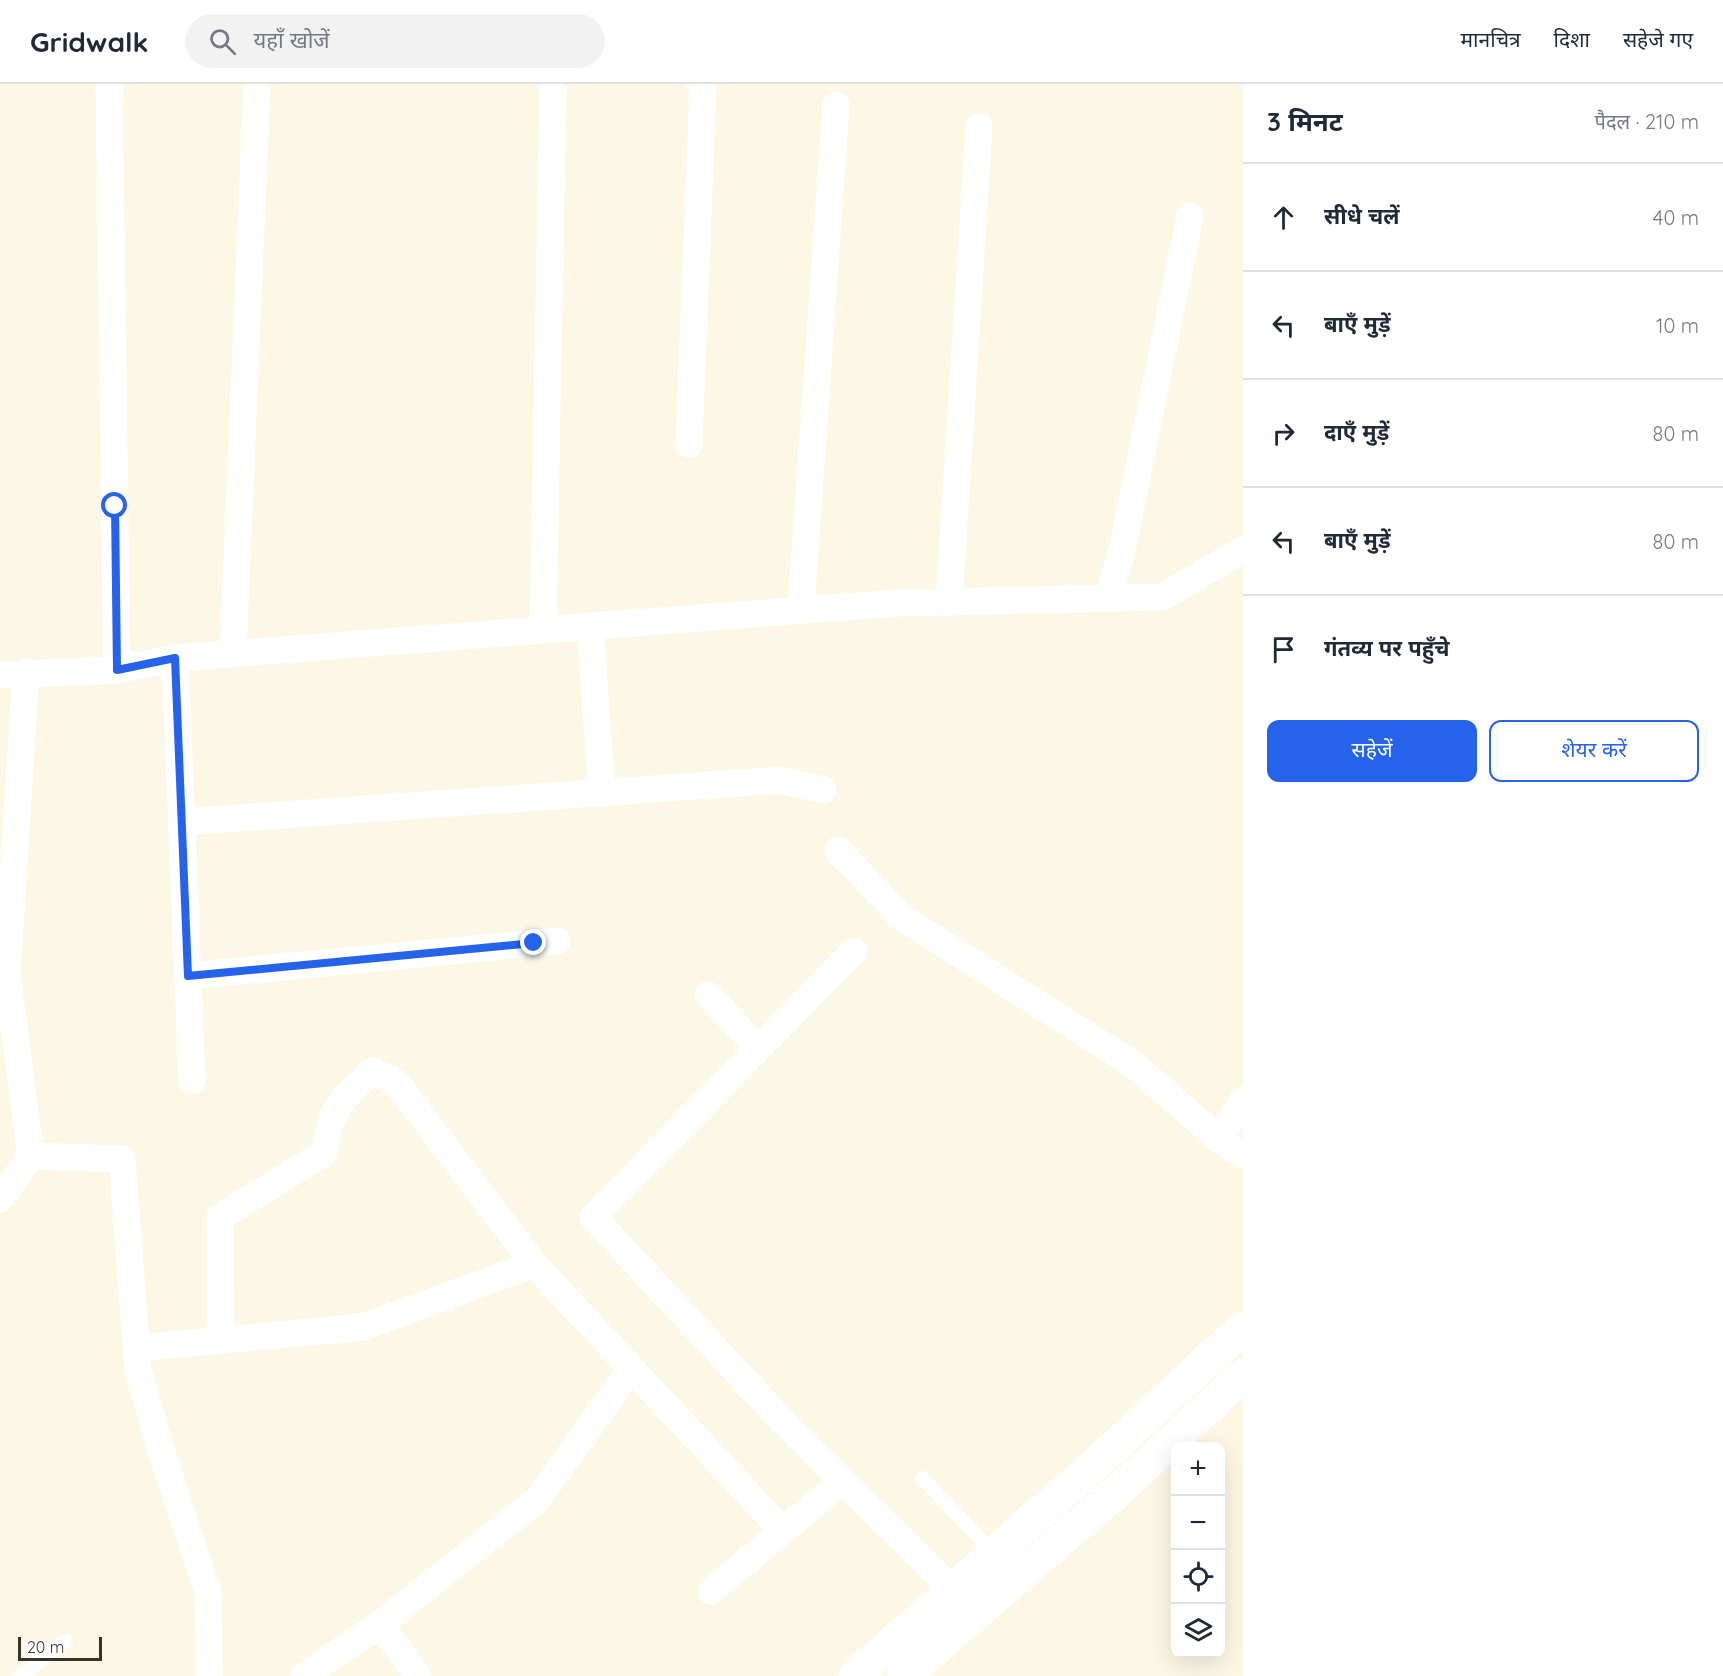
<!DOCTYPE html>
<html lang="hi">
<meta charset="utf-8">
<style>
body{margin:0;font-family:Quicksand,"Noto Sans Devanagari",sans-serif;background:#f2f2f3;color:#1f2937}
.controls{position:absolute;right:18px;bottom:18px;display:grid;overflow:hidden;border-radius:12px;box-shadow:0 6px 24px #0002}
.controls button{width:54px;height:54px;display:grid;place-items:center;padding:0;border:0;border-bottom:2px solid #e0e1e3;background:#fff;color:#1f2937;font:30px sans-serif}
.scale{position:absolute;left:18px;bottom:15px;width:84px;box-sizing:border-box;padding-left:6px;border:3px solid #35332c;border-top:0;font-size:16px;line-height:21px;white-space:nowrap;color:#35332c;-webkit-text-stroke:4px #fff;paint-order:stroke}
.stop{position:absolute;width:18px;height:18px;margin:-14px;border:4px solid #2563eb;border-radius:50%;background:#fff}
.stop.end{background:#2563eb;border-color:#fff;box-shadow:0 2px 6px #0008}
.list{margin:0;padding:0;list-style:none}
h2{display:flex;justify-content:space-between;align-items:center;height:78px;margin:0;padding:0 24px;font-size:26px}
h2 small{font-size:20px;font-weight:400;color:#747a83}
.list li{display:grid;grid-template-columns:39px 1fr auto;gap:18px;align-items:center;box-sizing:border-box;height:108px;padding:0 24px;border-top:2px solid #e0e1e3}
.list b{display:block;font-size:22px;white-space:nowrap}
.list em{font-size:20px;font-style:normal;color:#747a83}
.actions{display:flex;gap:12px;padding:18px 24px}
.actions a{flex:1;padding:14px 0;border:2px solid #2563eb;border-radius:12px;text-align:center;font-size:21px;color:#2563eb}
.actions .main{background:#2563eb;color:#fff}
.icon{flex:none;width:33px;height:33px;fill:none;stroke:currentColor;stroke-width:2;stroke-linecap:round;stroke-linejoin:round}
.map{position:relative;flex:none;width:1243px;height:1592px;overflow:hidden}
header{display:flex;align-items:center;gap:36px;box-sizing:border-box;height:84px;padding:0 30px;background:#fff;border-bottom:2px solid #e0e1e3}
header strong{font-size:28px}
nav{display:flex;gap:33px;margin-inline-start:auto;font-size:21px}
.search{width:420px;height:54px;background:#f2f2f3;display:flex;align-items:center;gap:15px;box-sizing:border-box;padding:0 21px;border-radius:33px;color:#747a83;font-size:22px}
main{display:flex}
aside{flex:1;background:#fff}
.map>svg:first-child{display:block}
</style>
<header>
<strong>Gridwalk</strong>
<div class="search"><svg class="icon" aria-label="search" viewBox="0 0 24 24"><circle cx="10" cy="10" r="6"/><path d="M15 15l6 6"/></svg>यहाँ खोजें</div>
<nav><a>मानचित्र</a><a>दिशा</a><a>सहेजे गए</a></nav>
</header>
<main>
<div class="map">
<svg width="1243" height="1592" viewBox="0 0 1243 1592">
<rect width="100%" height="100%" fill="#fdf8e5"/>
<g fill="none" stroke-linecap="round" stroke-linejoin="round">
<g stroke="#fff" stroke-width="14">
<polyline points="922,1394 994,1469"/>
<polyline points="20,1592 66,1557"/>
</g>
<g stroke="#fff" stroke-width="27">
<polyline points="109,0 117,586"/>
<polyline points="689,360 703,2 700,0"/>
<polyline points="1108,514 1123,462 1190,132"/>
<polyline points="949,519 979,43"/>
<polyline points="801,525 836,21"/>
<polyline points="590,542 602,710"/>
<polyline points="543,546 553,0"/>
<polyline points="233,570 257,0"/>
<polyline points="175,574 192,996"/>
<polyline points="0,591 117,586 175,574 897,519 1162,513 1243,466"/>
<polyline points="181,738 781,696 823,706"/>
<polyline points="838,766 901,833 1133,980 1219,1055"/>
<polyline points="854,867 593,1133 788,1343 953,1506"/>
<polyline points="187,892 557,857"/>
<polyline points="708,911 758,964"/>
<polyline points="1243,1016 1219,1055 1243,1071"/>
<polyline points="31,1072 122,1075 138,1285 159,1360 208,1508 209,1592"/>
<polyline points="0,1115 31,1072 7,891 26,588"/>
<path d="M221 1257 220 1133 324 1069C331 1026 340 1015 373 987L396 998 534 1180 783 1447"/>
<polyline points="137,1264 363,1243 534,1180"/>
<polyline points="711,1507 843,1397"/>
<polyline points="380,1540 418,1592"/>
<polyline points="304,1592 380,1540 537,1416 631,1285"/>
</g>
<g stroke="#fff" stroke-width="33">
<polyline points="855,1592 1089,1386 1243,1244"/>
<polyline points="904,1592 1121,1404 1243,1291"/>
</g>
</g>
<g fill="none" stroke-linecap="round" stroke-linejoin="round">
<polyline stroke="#2563eb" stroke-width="8" points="115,422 117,586 175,574 188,892 534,859"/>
</g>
</svg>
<div class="controls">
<button>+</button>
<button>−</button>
<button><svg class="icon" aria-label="locate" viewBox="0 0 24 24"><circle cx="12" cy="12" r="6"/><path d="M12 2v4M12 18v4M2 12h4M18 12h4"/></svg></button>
<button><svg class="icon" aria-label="layers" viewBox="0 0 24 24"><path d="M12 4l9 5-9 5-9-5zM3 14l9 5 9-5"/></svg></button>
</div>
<div class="scale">20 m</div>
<div class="stop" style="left:115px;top:422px"></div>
<div class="stop end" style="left:534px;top:859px"></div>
</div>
<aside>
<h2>3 मिनट<small>पैदल · 210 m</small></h2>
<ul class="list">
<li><svg class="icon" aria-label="ahead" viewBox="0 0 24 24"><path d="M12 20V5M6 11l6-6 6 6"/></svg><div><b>सीधे चलें</b></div><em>40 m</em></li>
<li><svg class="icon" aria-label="left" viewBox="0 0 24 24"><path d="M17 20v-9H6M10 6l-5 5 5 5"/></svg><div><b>बाएँ मुड़ें</b></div><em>10 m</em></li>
<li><svg class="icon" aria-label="right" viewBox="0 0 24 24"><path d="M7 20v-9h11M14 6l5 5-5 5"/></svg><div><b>दाएँ मुड़ें</b></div><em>80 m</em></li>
<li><svg class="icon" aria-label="left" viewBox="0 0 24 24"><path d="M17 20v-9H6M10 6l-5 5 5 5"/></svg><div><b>बाएँ मुड़ें</b></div><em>80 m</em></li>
<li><svg class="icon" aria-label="arrive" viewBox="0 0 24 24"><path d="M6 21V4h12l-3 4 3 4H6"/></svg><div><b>गंतव्य पर पहुँचे</b></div></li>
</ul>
<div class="actions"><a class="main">सहेजें</a><a>शेयर करें</a></div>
</aside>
</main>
